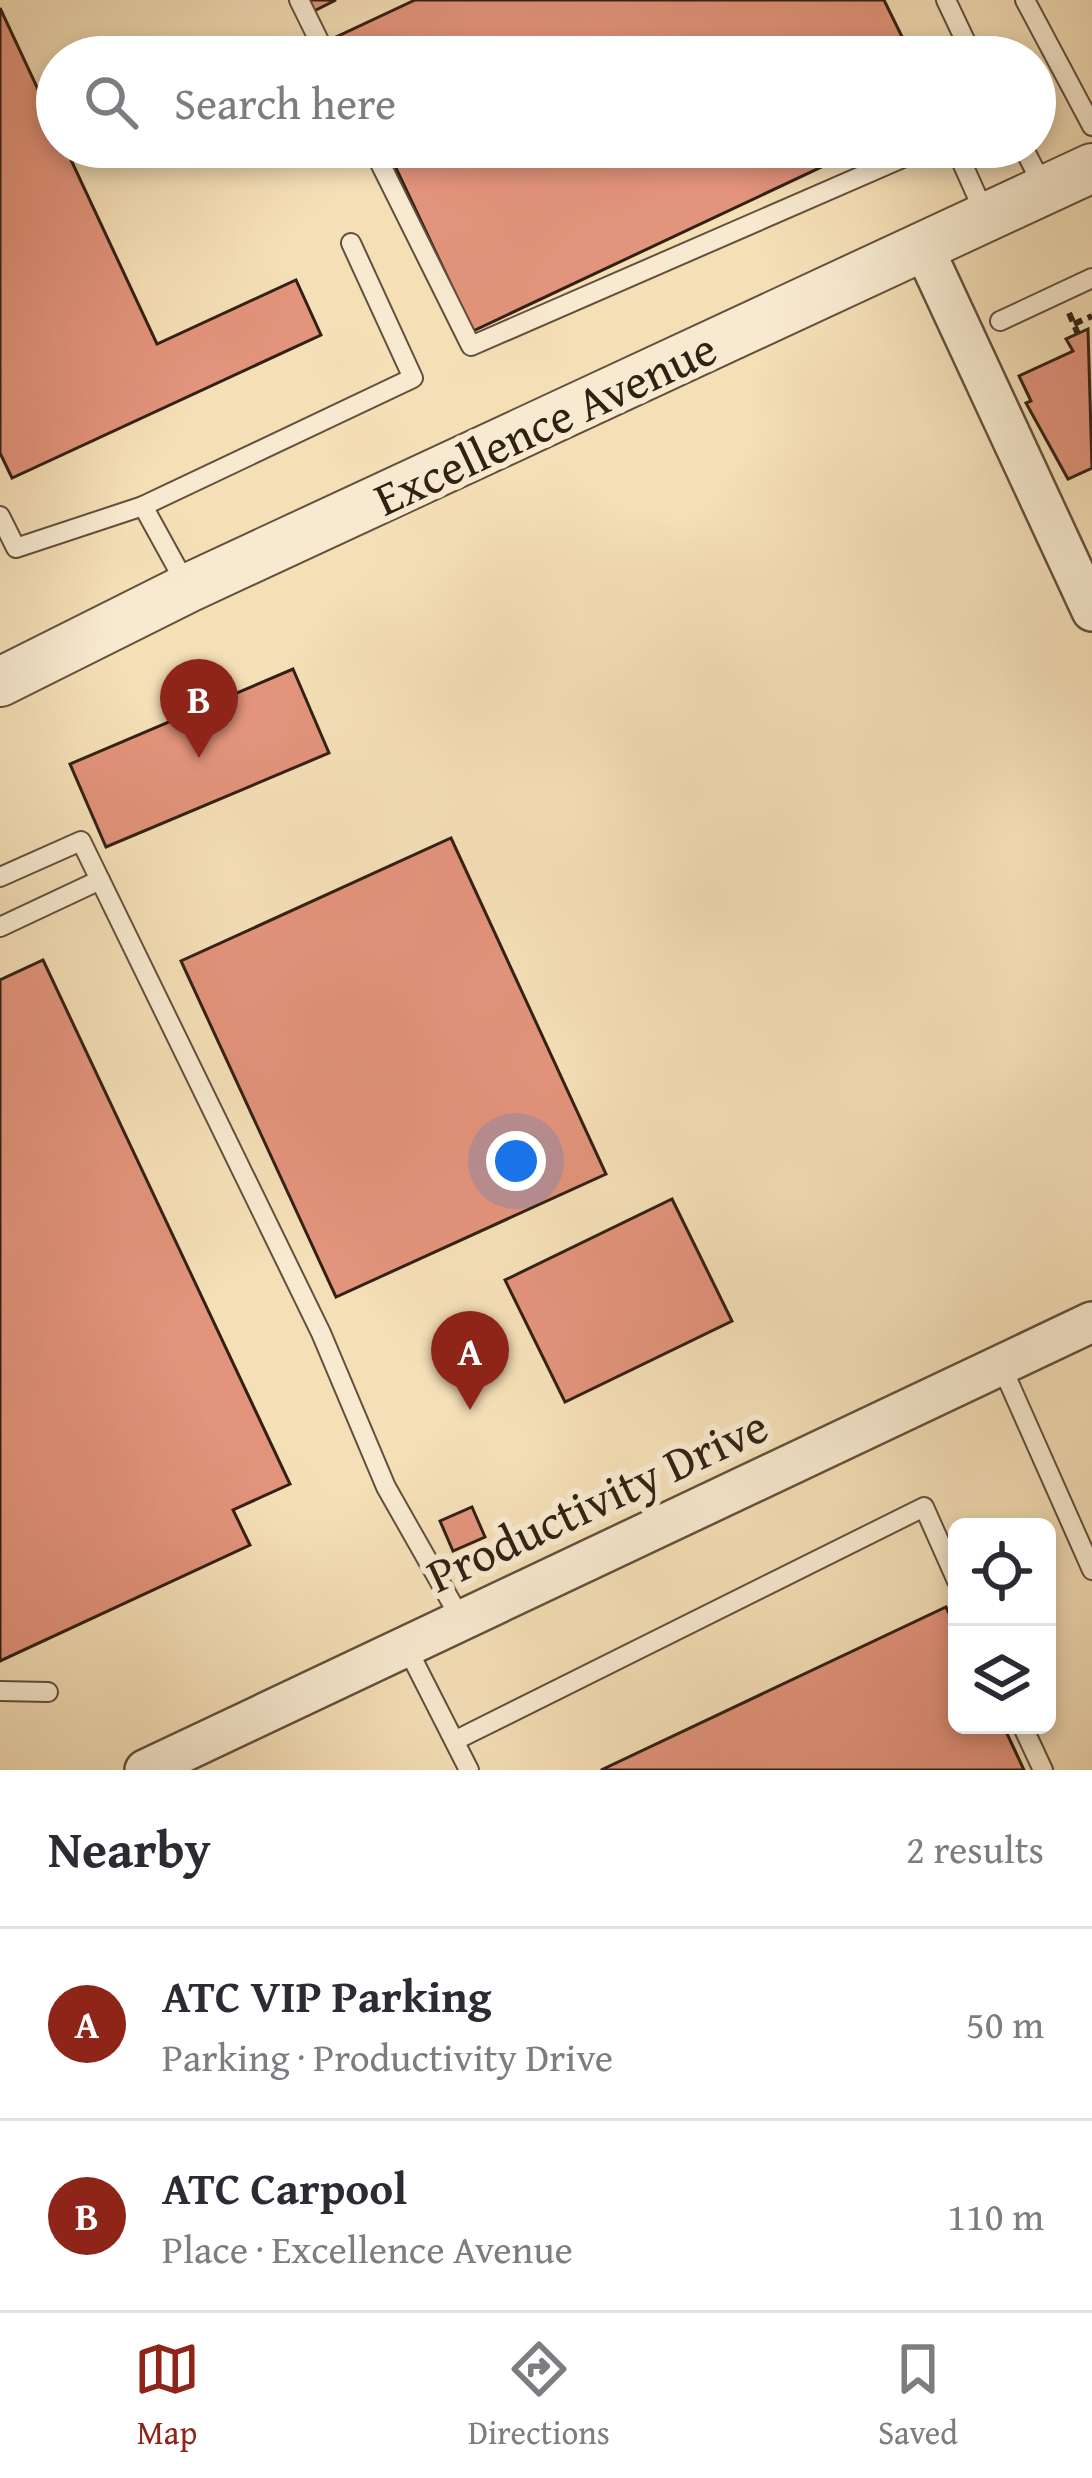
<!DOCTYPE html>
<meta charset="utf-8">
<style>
body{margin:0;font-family:"Gentium Book Plus",serif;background:#f7f7f7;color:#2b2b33}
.controls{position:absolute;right:36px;bottom:36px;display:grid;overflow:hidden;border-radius:18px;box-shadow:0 6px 18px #0003}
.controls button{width:108px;height:108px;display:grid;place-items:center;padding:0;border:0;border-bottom:3px solid #e1e1e2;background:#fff;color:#2b2b33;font:60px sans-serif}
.you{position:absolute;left:516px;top:1161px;width:42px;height:42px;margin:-30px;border:9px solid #fff;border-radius:50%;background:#1a73e8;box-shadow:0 0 0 18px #1a73e833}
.badge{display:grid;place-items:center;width:78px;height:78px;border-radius:50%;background:#8f2418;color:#fff;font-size:39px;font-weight:700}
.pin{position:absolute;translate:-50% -99px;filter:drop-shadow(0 3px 6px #0008)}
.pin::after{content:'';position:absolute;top:63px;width:42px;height:36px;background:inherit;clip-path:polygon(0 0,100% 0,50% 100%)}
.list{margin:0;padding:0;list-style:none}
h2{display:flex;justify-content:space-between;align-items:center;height:156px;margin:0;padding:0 48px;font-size:51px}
h2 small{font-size:39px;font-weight:400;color:#7c7c81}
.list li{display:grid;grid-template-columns:78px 1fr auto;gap:36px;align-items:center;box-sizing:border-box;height:192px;padding:0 48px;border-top:3px solid #e1e1e2}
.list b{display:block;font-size:45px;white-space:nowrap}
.list p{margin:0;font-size:39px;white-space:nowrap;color:#7c7c81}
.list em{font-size:39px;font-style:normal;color:#7c7c81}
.icon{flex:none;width:66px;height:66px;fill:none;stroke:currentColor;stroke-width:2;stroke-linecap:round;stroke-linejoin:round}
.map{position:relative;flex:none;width:1092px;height:1770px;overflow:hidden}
.search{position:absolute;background:#fff;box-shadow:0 6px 18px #0003;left:36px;right:36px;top:36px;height:132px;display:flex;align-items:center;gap:30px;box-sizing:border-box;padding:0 42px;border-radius:66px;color:#7c7c81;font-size:45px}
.sheet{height:540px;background:#fff}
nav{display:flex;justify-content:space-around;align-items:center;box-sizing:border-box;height:168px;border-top:3px solid #e1e1e2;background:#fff;font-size:33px;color:#7c7c81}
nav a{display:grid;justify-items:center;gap:6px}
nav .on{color:#8f2418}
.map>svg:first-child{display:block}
</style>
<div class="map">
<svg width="1092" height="1770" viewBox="0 0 1092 1770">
<rect width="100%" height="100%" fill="#f5dfb7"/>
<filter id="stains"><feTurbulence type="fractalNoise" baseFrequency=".00167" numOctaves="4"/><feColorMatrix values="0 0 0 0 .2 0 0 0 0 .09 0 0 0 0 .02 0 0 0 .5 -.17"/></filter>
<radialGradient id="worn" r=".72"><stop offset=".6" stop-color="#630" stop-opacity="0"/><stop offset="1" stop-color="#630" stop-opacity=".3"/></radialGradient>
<g fill="#e3947c" stroke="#322113" stroke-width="3">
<polygon points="308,0 336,0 314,11"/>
<polygon points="415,0 884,0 912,57 343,57 334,38"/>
<polygon points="0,8 57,130 57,147 65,147 157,344 296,280 321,335 12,478 0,453"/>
<polygon points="386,147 864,147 473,331"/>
<polygon points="1088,329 1092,468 1068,479 1026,403 1031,401 1019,376 1073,351 1066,339"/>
<polygon points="293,669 329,753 106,847 70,764"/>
<polygon points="451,838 606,1174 336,1297 181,961"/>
<polygon points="43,960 290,1484 233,1510 250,1545 0,1661 0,980"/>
<polygon points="672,1199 732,1321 565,1402 505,1280"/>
<polygon points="472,1507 485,1537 453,1551 440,1521"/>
<polygon points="946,1607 957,1630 957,1725 1003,1725 1024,1770 601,1770"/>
</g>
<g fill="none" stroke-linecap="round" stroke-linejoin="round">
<g stroke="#63503c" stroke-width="22">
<g id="service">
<polyline points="299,0 327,57"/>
<polyline points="946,0 973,57"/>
<polyline points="1025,0 1092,126"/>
<polyline points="372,147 471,346 928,147"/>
<polyline points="955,147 985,214"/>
<polyline points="1023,147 1045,190"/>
<polyline points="1000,321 1092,278"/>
<polyline points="143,506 187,586"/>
<polyline points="0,516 16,548 143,506 413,378 351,243"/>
<polyline points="0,877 81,841 321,1333 386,1487 462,1621"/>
<polyline points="0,927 100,880"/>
<polyline points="1001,1365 1092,1570"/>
<polyline points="406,1646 469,1770"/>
<polyline points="0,1691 48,1692"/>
<polyline points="1022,1725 1043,1770"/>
<polyline points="456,1740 924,1507 957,1581"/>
</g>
</g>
<g stroke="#63503c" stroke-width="44">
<g id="minor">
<polyline points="923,247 1092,611"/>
<polyline points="145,1770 1092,1322"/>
</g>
</g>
<g stroke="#63503c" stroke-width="52">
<polyline id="tertiary" points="0,682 188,588 1092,168"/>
</g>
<g stroke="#322113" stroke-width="6" stroke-dasharray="9 6" stroke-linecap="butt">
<polyline points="1069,313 1078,334"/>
<polyline points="1074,324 1092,316"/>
</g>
<use href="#service" stroke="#f8ead0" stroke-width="18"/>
<use href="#minor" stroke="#f8ead0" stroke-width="39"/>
<use href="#tertiary" stroke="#f8ead0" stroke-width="48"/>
</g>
<g text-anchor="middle" stroke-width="12" stroke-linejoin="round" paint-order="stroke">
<g font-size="48" fill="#322113" stroke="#f8ead0">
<text transform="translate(545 423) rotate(-25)" y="17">Excellence Avenue</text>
<text transform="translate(597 1500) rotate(-25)" y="17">Productivity Drive</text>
</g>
</g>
<rect width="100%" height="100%" filter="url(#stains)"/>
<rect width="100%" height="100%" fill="url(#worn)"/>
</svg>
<div class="controls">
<button><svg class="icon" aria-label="locate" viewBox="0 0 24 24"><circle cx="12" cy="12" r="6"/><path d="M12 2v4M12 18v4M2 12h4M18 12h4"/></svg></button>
<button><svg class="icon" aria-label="layers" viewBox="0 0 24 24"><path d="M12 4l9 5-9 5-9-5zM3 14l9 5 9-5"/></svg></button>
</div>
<div class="you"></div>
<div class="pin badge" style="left:470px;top:1410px">A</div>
<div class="pin badge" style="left:199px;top:758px">B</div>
<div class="search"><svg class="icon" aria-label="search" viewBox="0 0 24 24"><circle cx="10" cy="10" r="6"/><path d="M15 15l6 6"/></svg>Search here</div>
</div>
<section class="sheet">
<h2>Nearby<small>2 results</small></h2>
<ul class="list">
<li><span class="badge">A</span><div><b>ATC VIP Parking</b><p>Parking · Productivity Drive</p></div><em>50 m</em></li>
<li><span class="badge">B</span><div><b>ATC Carpool</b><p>Place · Excellence Avenue</p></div><em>110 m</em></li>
</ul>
</section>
<nav>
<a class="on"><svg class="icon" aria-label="map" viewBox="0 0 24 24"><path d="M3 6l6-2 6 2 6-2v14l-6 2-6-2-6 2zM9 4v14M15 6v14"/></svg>Map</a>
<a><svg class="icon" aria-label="directions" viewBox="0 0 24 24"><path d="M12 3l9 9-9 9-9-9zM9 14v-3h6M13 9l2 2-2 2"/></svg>Directions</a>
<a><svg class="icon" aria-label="saved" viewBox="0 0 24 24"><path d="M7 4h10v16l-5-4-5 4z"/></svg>Saved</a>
</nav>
